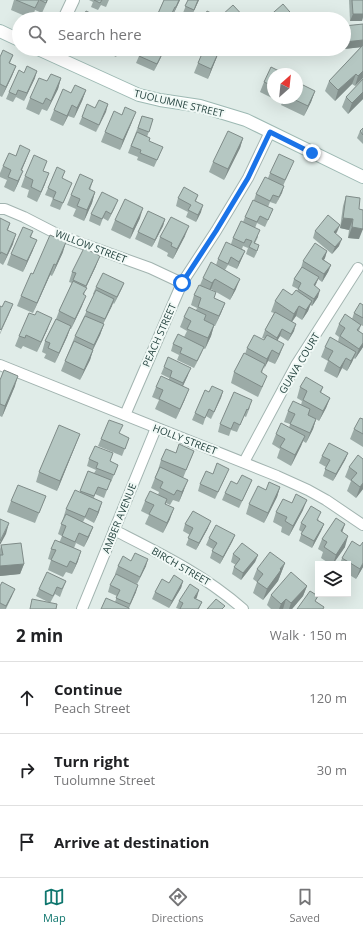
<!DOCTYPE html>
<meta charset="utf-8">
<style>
body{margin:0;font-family:"Open Sans",sans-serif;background:#f2f2f2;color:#202124}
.controls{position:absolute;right:12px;bottom:12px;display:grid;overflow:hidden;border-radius:0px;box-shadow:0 4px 16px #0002}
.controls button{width:36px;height:36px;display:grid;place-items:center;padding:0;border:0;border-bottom:1px solid #e0e0e0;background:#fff;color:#202124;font:20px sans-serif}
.compass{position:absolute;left:267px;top:68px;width:36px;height:36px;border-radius:50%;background:#fff;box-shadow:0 4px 16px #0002;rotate:27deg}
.stop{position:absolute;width:12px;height:12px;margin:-9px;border:3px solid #1a73e8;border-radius:50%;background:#fff}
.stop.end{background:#1a73e8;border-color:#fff;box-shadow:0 1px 4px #0008}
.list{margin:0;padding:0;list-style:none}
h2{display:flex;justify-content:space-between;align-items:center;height:52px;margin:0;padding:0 16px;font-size:17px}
h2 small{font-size:13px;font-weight:400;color:#757577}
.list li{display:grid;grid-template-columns:26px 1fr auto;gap:12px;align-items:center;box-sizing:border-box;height:72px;padding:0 16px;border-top:1px solid #e0e0e0}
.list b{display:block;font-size:15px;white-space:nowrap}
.list p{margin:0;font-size:13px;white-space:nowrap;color:#757577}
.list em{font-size:13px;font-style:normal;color:#757577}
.icon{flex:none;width:22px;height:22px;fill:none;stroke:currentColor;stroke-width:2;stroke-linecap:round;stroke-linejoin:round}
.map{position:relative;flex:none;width:363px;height:609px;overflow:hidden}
.search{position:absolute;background:#fff;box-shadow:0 4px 16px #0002;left:12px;right:12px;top:12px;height:44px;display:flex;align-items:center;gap:10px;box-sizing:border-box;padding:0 14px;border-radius:22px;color:#757577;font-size:15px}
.sheet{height:268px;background:#fff}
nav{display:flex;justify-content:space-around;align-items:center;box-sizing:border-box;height:56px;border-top:1px solid #e0e0e0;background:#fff;font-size:11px;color:#757577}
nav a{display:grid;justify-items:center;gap:2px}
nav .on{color:#0f766e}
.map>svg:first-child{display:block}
</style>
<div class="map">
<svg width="363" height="609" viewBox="0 0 363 609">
<rect width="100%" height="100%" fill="#e0ece8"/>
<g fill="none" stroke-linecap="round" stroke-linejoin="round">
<g stroke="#a2b4b0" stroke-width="12">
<g id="minor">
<polyline points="0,209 5,209 24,217 61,236 150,268 182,283"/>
<polyline points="0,365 277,476 308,490 326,500 363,525"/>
<polyline points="125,415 182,283 216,231 248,178 270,132"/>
<polyline points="244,462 296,365 358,268"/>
<path d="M114 530C161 554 203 574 243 609"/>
<polyline points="82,609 156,428"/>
</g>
</g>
<g stroke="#a2b4b0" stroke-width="14">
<polyline id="tertiary" points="64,19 73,0"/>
</g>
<g stroke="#9db9b3" stroke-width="14">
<g id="secondary">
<polyline points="0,31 19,40"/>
<polyline points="38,49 139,95 160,100 200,106 246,120 363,177"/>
</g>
</g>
<use href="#minor" stroke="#fff" stroke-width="10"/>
<use href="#tertiary" stroke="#fff" stroke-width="12"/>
<use href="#secondary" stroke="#fff" stroke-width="12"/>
</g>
<g fill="#9caba7">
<polygon points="14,0 48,0 42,13 35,10 32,19 11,10"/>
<polygon points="89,0 109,0 106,7 101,5 98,10 91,7 93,2"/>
<polygon points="164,0 180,0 172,17 171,17 170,19 155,19"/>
<polygon points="188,0 199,0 191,17 183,13"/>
<polygon points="349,0 363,0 363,17 362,21 350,21"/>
<polygon points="363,24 363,78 355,86 352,84 335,101 325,91 329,81 361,47 344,49 344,26"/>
<polygon points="107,49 130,49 128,53 120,50 116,57 106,52"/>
<polygon points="207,49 220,49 208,79 194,73 198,63"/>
<polygon points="274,49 282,49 278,53"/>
<polygon points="13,55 10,63 16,66 12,76 2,97 0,96 0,57"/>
<polygon points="139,56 161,57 154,71 136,63"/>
<polygon points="273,74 273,98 297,98 315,91 311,102 304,116 281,105 282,103 260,92 264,82"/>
<polygon points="35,78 24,101 16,97 13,102 6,99 9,92"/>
<polygon points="61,78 58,89 47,111 42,109 39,115 26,109 30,98 47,81"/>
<polygon points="363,79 363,99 348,114 342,107 346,97"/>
<polygon points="86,90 82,101 74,118 68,116 63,126 50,120 54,110 71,93"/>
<polygon points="108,104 96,132 79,124 82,117 95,108"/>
<polygon points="142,116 153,119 147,137 149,141 160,154 154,167 137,160 138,157 128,153 136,132"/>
<polygon points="132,122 120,150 101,142 105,132"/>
<polygon points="363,128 363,144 357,138 360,131"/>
<polygon points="243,138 240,148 224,180 209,172 213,162"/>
<polygon points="26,160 22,170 19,181 14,192 4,187 7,180 0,177 0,173 3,166"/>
<polygon points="291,168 283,186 284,186 276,204 270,202 268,207 273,209 265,227 257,223 255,228 258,237 255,243 257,252 254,258 246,254 248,248 243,246 242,249 245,251 237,269 228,265 225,270 236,289 230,300 211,289 210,290 214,298 225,303 221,313 215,326 214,326 211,336 205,349 203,348 194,368 177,360 179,355 171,351 173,344 184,337 187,331 180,327 184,317 196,310 197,308 191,305 194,295 200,285 203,278 216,265 218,259 231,244 233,238 243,222 245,217 254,200 256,194 268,178 270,173"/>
<polygon points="43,171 45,184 37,202 27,197 29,190 21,187 25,176"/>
<polygon points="62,179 69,190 60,210 50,206 53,198 45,195 48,188"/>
<polygon points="93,180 90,190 95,192 92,203 84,221 73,216 76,209 67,205 71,195"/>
<polygon points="198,195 196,201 201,212 196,222 186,217 188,212 176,206 178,198"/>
<polygon points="346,196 359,209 359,239 348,238 349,230 340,228 343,206"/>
<polygon points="115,207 108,221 103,218 100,226 89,221 91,214"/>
<polygon points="140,218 130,239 111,230 115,220"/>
<polygon points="0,219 10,223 8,230 13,244 3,265 0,263"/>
<polygon points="165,219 163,226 152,247 135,239 138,232"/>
<polygon points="33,231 31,237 33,250 23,272 7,265 11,254"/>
<polygon points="315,231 337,232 335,234 339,246 332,254 313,238"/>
<polygon points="185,236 173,259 167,256 168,253 157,247 160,237"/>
<polygon points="327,251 324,260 331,265 328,272 322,282 318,279 315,286 318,297 312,306 310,305 308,311 302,320 296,316 292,322 294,331 288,341 280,336 277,340 280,354 275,364 268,361 263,369 262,373 263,386 258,397 231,383 234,372 245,354 247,348 264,340 265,339 262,338 265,330 274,313 271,312 275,301 292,295 297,291 298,289 292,286 294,279 301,268 303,261"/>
<polygon points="63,252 52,276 50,275 33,313 17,306 21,296 33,274"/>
<polygon points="96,266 86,287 84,295 82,306 71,329 70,329 67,337 55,363 44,358 46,354 42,352 45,341 56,319 59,311 69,290 72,283 69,282 72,272"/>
<polygon points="124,283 121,290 114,304 113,303 103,324 104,324 100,335 93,350 90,360 80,380 61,371 75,336 94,295 93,294 96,287"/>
<polygon points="363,305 363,326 361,325 359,331 363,334 363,347 355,359 354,358 352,362 347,371 342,368 337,378 324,371 328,361 321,357 325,347 338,342 339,337 335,334 339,324 352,319 354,313"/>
<polygon points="48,328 37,352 23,346 21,349 15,346 19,336"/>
<polygon points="164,367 188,375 183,386 185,399 176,419 155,409 159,400 152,397 156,387 169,380 169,378 161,374"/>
<polygon points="0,380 15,386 2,417 0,416"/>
<polygon points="300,387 323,387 321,393 330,398 326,408 319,421 316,419 313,429 306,443 303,441 301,446 291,466 277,458 280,449 272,444 276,434 289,428 290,424 284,422 288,411 301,405 302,401 297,398"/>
<polygon points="223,391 211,419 206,416 203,425 192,420 195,413 209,392"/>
<polygon points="250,407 246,417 244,416 237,432 231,430 229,436 218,432 220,424"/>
<polygon points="363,419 363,447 350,439 354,429"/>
<polygon points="80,434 57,491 36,482 39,472"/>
<polygon points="120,434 129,438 122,456 98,446 101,439"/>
<polygon points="194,451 183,478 184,490 179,502 173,500 170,505 166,503 166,504 170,519 163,533 145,524 149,515 141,511 145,501 158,495 159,492 151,488 158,470 161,460 176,453"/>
<polygon points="348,453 345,460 333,481 323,476 326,467 319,463 322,456"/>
<polygon points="89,459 110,461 118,465 111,482 110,482 104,498 95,494 94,498 99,512 94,523 85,518 83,522 93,527 89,537 84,547 76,543 74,548 78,561 72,574 66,572 63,577 48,570 51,560 48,559 51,549 60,541 62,536 58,534 63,519 66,509 80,492 88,471 94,473 96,470 87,466"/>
<polygon points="363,459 363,489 356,498 347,491 351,481 345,477 349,467"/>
<polygon points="213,474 226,476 215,499 198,491 200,484"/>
<polygon points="252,480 249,487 239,508 222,500 225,493 237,484"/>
<polygon points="280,487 277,497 264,523 246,514 249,504 266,490"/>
<polygon points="46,496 35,523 7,512 11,501"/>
<polygon points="303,510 289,536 281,532 282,527 273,522 276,512"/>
<polygon points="319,519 318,520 324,524 321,531 312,548 299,541 302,532 299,530 301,523"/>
<polygon points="185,524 208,528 196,550 186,545 190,535 183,531"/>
<polygon points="345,524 342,532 345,547 333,564 330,564 321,558 323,552 318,549 322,539"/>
<polygon points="235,535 232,542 220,564 210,558 213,549 206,545 209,538"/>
<polygon points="1,545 24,564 20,574 0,576 0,549"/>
<polygon points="233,554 258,555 255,562 241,580 232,574 234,567 236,565 231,562"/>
<polygon points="342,558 363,567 356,579 348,574 348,564 340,564"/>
<polygon points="131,561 146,566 137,584 115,574 118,566"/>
<polygon points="285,563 278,581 263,600 253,593 257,582 253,579 257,569"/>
<polygon points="66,581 60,597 55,594 50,603 36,596 39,589"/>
<polygon points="183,581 181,588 169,608 152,599 155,592 169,583"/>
<polygon points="110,585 136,592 129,608 115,602 117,596 108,592"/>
<polygon points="0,586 12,596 6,609 0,609"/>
<polygon points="307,586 303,596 292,609 271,609 267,605 271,595"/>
<polygon points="197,597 196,599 202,602 199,609 179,609 176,608 179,601"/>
</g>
<g fill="#7f8b88">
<polygon points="179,0 180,0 172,17 176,7"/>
<polygon points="198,0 199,0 191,17 194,10"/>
<polygon points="353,14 363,14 363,17 362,21 350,21"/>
<polygon points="363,40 363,47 344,49 344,46 345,42"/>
<polygon points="220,49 208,79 211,69"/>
<polygon points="279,49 282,49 278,53"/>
<polygon points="164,50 161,57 154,71 157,64"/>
<polygon points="16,66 12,76 2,97 6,87"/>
<polygon points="37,71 35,78 24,101 27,93"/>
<polygon points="363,71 363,78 355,86 358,76"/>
<polygon points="356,74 352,84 335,101 338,90"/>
<polygon points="61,78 58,89 47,111 51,101"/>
<polygon points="86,90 82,101 74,118 77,108"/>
<polygon points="315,91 311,102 304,116 308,106"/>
<polygon points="363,92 363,99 348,114 352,103"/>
<polygon points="108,104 106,112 96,132"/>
<polygon points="72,105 68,116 63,126 67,116"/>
<polygon points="136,112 132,122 120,150 123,140"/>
<polygon points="243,138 240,148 224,180 228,169"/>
<polygon points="30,150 26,160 17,180 21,170"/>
<polygon points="23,171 19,181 14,192 18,181"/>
<polygon points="49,173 45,184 37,202 41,192"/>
<polygon points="284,186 282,193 276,204 279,197"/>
<polygon points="95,192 92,203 84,221 87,210"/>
<polygon points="118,200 115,207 108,221 111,214"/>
<polygon points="203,205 201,212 196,222 198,215"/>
<polygon points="143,208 140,218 130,239 133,229"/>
<polygon points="343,218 353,219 349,230 340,228"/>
<polygon points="165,219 163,226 152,247 155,240"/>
<polygon points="340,225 337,232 331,239 334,232"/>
<polygon points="189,226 185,236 173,259 177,249"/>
<polygon points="352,227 363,229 359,239 348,238"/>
<polygon points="16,234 13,244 3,265 7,255"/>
<polygon points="342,239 339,246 332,254 335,247"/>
<polygon points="37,240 33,250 23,272 27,261"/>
<polygon points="66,242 63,252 52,276 56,265"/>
<polygon points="245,251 242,258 237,269 239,262"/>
<polygon points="327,251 325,258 320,266 322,259"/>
<polygon points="100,256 96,266 82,296 86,286"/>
<polygon points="54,264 50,275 33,313 37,303"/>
<polygon points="331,265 328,272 322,282 324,274"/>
<polygon points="319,277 316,284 311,292 314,285"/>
<polygon points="215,279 211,289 208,293 212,283"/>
<polygon points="240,279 236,289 230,300 234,290"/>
<polygon points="124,283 121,290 114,304 117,297"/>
<polygon points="320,290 318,297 312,306 314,299"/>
<polygon points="86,296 82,306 71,329 75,319"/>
<polygon points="114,299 112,306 102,326 105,319"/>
<polygon points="312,301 308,311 302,320 306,310"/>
<polygon points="225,303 221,313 215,326 219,316"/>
<polygon points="13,304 9,314 0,334 0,333"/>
<polygon points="299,306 296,316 290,324 294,314"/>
<polygon points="52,318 48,328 37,352 41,342"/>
<polygon points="104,324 100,335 90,355 94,345"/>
<polygon points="296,324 294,331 288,341 291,334"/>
<polygon points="214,325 211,336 205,349 208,338"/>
<polygon points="71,326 67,337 55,363 59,353"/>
<polygon points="282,329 280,336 275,345 277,338"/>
<polygon points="363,343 363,347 355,359 359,349"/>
<polygon points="284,344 280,354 275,364 279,354"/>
<polygon points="204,347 201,354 194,368 197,361"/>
<polygon points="93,350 90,360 80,380 84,370"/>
<polygon points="272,350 268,361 264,369 267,359"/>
<polygon points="356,352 352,362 347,371 351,361"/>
<polygon points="346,358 342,368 337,378 340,368"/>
<polygon points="191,368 188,375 181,390 183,383"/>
<polygon points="18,376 15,386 2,417 5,406"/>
<polygon points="189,389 185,399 176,419 180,409"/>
<polygon points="223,391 221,398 211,419"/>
<polygon points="330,398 326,408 319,421 323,411"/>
<polygon points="316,419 313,429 306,443 310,433"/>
<polygon points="80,434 76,444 57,491 60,481"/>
<polygon points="305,436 301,446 291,466 295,455"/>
<polygon points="348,453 345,460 333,481 336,474"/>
<polygon points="188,480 184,490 179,502 182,492"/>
<polygon points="363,483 363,489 356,498 360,487"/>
<polygon points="280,487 277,497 264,523 268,513"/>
<polygon points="307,500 303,510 289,536 293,526"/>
<polygon points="102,502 99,512 94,523 98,512"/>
<polygon points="174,508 170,519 163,533 167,523"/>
<polygon points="211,521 208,528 196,550 199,543"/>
<polygon points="9,523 6,534 0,545 0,542"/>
<polygon points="324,524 321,531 312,548 314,541"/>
<polygon points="345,524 341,535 341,531"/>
<polygon points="93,527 89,537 84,547 88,537"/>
<polygon points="235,535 232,542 220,564 223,557"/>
<polygon points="348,536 345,547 333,564 336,555"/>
<polygon points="81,551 78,561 72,574 76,564"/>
<polygon points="258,555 255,562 241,580 243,573"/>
<polygon points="148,559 146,566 137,584 140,577"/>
<polygon points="285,563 278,581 263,600 267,589"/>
<polygon points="363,563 363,567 356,579 360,569"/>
<polygon points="24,564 20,574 0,576 0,566"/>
<polygon points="183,581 181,588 169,608 172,601"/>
<polygon points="138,585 136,592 128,609 130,604"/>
<polygon points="307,586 303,596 292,609 289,609 291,603"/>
<polygon points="15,589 12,596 5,609 6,606"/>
<polygon points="199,590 197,597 192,605 194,598"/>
<polygon points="286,599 283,609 279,609 281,604"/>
</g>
<g fill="#b5c7c2" stroke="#7f8b88">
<polygon points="16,0 39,0 35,8"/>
<polygon points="40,0 47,0 46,3"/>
<polygon points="94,0 102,0 100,3"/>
<polygon points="164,0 179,0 176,7 175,7 169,19 159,19 156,18"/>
<polygon points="188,0 198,0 194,10 185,6"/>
<polygon points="352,0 363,0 363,14 353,14"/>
<polygon points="283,4 296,19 266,19"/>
<polygon points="233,5 246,19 224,19 221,16"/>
<polygon points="86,11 103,19 82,19"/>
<polygon points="207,11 215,15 213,19 203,19"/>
<polygon points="128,16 133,19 126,19"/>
<polygon points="363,24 363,40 345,42 344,26"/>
<polygon points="363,45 363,71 358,76 356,74 338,90 329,81"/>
<polygon points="142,49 162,49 164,50 157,64 139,56"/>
<polygon points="204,49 207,50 207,49 220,49 211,69 198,63"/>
<polygon points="3,50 13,55 9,63 16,66 6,87 0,84 0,57"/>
<polygon points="27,66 37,71 27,93 18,90 16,95 9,92 19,70 24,73"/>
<polygon points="271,67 285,74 273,74 273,86 264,82"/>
<polygon points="51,74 61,78 51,101 46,98 43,104 30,98 39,78 47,81"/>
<polygon points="363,79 363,92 352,103 346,97"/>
<polygon points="297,82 315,91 308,106 291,98 297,98"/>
<polygon points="75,85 86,90 77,108 72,105 67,116 54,110 63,89 71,93"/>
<polygon points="99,100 108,104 99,125 82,117 87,104 95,108"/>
<polygon points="125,107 136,112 123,140 105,132 114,111 122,115"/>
<polygon points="142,116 153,119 149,132 138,128"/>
<polygon points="363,128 363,135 360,131"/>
<polygon points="228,131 243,138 228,169 213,162"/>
<polygon points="137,132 150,138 149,141 163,147 157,160 140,153 141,150 131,146"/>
<polygon points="20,145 30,150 21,170 23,171 18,181 8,177 11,170 3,166 9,153 16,156"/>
<polygon points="279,154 294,161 285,180 270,173"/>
<polygon points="34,155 47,161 43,171 49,173 41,192 31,187 33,180 25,176"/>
<polygon points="57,167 65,171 62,178 72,183 63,203 53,199 56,192 48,188"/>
<polygon points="80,174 93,180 89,189 95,192 87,210 77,206 80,199 71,195"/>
<polygon points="265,177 284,186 279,197 273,195 270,201 256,194"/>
<polygon points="184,187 198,195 195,201 203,205 198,215 188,210 191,205 178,198"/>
<polygon points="102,192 118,200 111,214 106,211 102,219 91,214"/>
<polygon points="346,196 360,198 359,209 363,210 363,229 352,227 353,219 343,218"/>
<polygon points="125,199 143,208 133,229 115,220"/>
<polygon points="253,200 273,209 268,220 260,216 257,222 245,217"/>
<polygon points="148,211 165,219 155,240 138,232"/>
<polygon points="328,215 340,225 334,232 342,239 335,247 315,231"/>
<polygon points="171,217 189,226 177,249 171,246 172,243 160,237"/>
<polygon points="0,218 10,223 7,230 16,234 7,255 1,252 0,254"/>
<polygon points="241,221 260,230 254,243 259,245 257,251 249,247 252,241 246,239 244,243 233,238"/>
<polygon points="23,227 33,231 30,237 37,240 27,261 11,254"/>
<polygon points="50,235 66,242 56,265 54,264 37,303 21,296 31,273 33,274"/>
<polygon points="226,242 245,251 239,262 231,257 228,264 218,259"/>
<polygon points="315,243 327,251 322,259 331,265 324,274 303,261"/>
<polygon points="84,248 100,256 86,286 73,280 76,273 72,272"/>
<polygon points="211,262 240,279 234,290 215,279 212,283 203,278"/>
<polygon points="302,267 319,277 314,285 320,290 314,299 298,289 301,283 294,279"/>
<polygon points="103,273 124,283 117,297 96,287"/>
<polygon points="73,281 87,288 83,294 86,296 75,319 59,311"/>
<polygon points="199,285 216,292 214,298 225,303 219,316 198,307 201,298 194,295"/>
<polygon points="283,289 292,295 296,290 312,301 306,310 299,306 294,314 275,301"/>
<polygon points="96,290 114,299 105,319 86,311"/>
<polygon points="5,301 13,304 1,330 0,329 0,306 2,307"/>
<polygon points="360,303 363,305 363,318 354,313"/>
<polygon points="189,307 206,315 204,320 214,325 208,338 187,329 191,321 184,317"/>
<polygon points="37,311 52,318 41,342 26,335 25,338 19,336 29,313 35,315"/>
<polygon points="275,312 296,324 291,334 282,329 277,338 265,330"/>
<polygon points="345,314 361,325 357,330 363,334 363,343 359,349 340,336 345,328 339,324"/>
<polygon points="85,316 104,324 94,345 75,336"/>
<polygon points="56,319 71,326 59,353 48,348 50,343 45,341"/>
<polygon points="178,334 204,347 197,361 180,353 182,348 173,344"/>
<polygon points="254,335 264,340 267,335 284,344 279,354 272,350 267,359 247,348"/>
<polygon points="330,337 356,352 351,361 346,358 340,368 328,360 333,351 325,347"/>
<polygon points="74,341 93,350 84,370 65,361"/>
<polygon points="244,353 265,364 261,372 267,376 262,387 234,372"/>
<polygon points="168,357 191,368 183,383 170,377 172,371 164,367"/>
<polygon points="4,370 18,376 5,406 0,404 0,380"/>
<polygon points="161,376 189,389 180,409 159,399 163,390 156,387"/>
<polygon points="306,377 323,387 320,392 330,398 323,411 303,400 307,391 300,387"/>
<polygon points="212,386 223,391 214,412 209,409 205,418 195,413 205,390 209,392"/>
<polygon points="234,392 252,400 248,410 247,409 240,425 234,422 231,429 220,424"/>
<polygon points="293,401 310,409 308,415 316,419 310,433 290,424 295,414 288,411"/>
<polygon points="360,418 363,419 363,434 354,429"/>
<polygon points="109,420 123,425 119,433 129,438 125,449 101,439"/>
<polygon points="281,423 305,436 295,455 280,447 285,439 276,434"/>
<polygon points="59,425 80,434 60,481 39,472"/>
<polygon points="329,443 348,453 336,474 325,469 330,460 322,456"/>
<polygon points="179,444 194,451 186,470 161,460 166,449 176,453"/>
<polygon points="95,446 113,453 110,461 118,465 114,475 96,468 98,463 89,459"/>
<polygon points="358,455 363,459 363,483 360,487 351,480 357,473 349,467"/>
<polygon points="217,463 229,469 218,492 200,484 206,471 213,474"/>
<polygon points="160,467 188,480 182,492 177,490 174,495 160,488 163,482 155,478"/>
<polygon points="88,471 111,480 107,490 98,487 94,496 80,491"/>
<polygon points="242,475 252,480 242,501 225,493 231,481 237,484"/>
<polygon points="269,482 280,487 268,513 249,504 258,486 266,490"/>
<polygon points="18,485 46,496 39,513 11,501"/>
<polygon points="75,490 102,502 98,512 89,508 85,517 66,509"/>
<polygon points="150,491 167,499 165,504 174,508 167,523 149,514 154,505 145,501"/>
<polygon points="296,494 307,500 293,526 285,521 287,517 276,512 283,499 292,503"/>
<polygon points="311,506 321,512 317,520 324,524 314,541 301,534 306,526 301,523"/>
<polygon points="193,511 211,521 199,543 188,538 193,528 185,524"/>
<polygon points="66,514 93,527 88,537 79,533 75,542 62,536 66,526 61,524"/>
<polygon points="336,518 345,524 341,531 348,536 336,555 324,547 327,542 322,539"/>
<polygon points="0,519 9,523 0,541"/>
<polygon points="216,525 235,535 223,557 212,551 217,543 209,538"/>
<polygon points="55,540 81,551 76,564 70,561 67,567 51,560 56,550 51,549"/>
<polygon points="352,541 360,546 363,542 363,563 360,569 342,558"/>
<polygon points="21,543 24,564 0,566 0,555 3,555 1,545"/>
<polygon points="242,543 258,555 243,573 234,567 240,559 233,554"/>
<polygon points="270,552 285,563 280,569 281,570 267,589 257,582 263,574 257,569"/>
<polygon points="135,553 148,559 140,577 118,566 123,556 131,561"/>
<polygon points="47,572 66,581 62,589 57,587 53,596 39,589"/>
<polygon points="291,572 307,586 291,603 286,599 281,604 271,595"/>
<polygon points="116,574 138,585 130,604 116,598 120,590 110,585"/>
<polygon points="174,575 183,581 172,601 155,592 162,579 169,583"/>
<polygon points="2,582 15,589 6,606 0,603 0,586"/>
<polygon points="190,584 199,590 194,598 202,602 198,609 180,609 183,603 179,601"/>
<polygon points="310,591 318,596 315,601 324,607 323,609 297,609"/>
<polygon points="106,598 129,608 129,609 101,609"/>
<polygon points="32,599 57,604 56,609 30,609"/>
<polygon points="216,599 225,606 222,609 207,609"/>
</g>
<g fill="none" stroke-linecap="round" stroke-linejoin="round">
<polyline stroke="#1a73e8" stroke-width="5" points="182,283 216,231 248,178 270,132 312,153"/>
</g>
<g text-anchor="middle" stroke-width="4" stroke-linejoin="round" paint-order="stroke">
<g font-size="10" fill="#1f3e3a" stroke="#f1f9f6">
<text transform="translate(179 103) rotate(13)" y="4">TUOLUMNE STREET</text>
<text transform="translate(91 246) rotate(21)" y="4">WILLOW STREET</text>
<text transform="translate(159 335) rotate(-66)" y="4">PEACH STREET</text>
<text transform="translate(299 363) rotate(-59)" y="4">GUAVA COURT</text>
<text transform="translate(185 439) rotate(21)" y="4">HOLLY STREET</text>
<text transform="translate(119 518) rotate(-68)" y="4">AMBER AVENUE</text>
<text transform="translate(181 566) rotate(30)" y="4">BIRCH STREET</text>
</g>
</g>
</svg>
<div class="controls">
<button><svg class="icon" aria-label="layers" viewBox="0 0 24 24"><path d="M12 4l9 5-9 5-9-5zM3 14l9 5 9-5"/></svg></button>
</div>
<svg class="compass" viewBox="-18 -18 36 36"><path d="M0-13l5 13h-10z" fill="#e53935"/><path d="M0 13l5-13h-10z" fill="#757577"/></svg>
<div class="stop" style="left:182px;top:283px"></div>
<div class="stop end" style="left:312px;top:153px"></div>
<div class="search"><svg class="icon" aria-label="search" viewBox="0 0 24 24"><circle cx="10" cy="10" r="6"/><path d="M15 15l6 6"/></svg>Search here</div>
</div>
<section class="sheet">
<h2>2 min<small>Walk · 150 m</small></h2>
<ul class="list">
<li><svg class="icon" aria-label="ahead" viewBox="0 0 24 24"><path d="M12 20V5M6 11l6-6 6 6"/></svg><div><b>Continue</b><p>Peach Street</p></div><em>120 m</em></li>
<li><svg class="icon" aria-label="right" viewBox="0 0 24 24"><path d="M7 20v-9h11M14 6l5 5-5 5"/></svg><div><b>Turn right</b><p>Tuolumne Street</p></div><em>30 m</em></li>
<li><svg class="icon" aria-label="arrive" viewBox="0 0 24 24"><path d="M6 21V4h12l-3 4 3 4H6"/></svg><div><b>Arrive at destination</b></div></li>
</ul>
</section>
<nav>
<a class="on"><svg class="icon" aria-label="map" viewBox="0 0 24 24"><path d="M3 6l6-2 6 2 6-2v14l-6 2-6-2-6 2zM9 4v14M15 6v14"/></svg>Map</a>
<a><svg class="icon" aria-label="directions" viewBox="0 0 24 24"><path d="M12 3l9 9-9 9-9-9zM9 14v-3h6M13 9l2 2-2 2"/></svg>Directions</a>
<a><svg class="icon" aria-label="saved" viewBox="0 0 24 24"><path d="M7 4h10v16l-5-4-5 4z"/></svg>Saved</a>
</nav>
